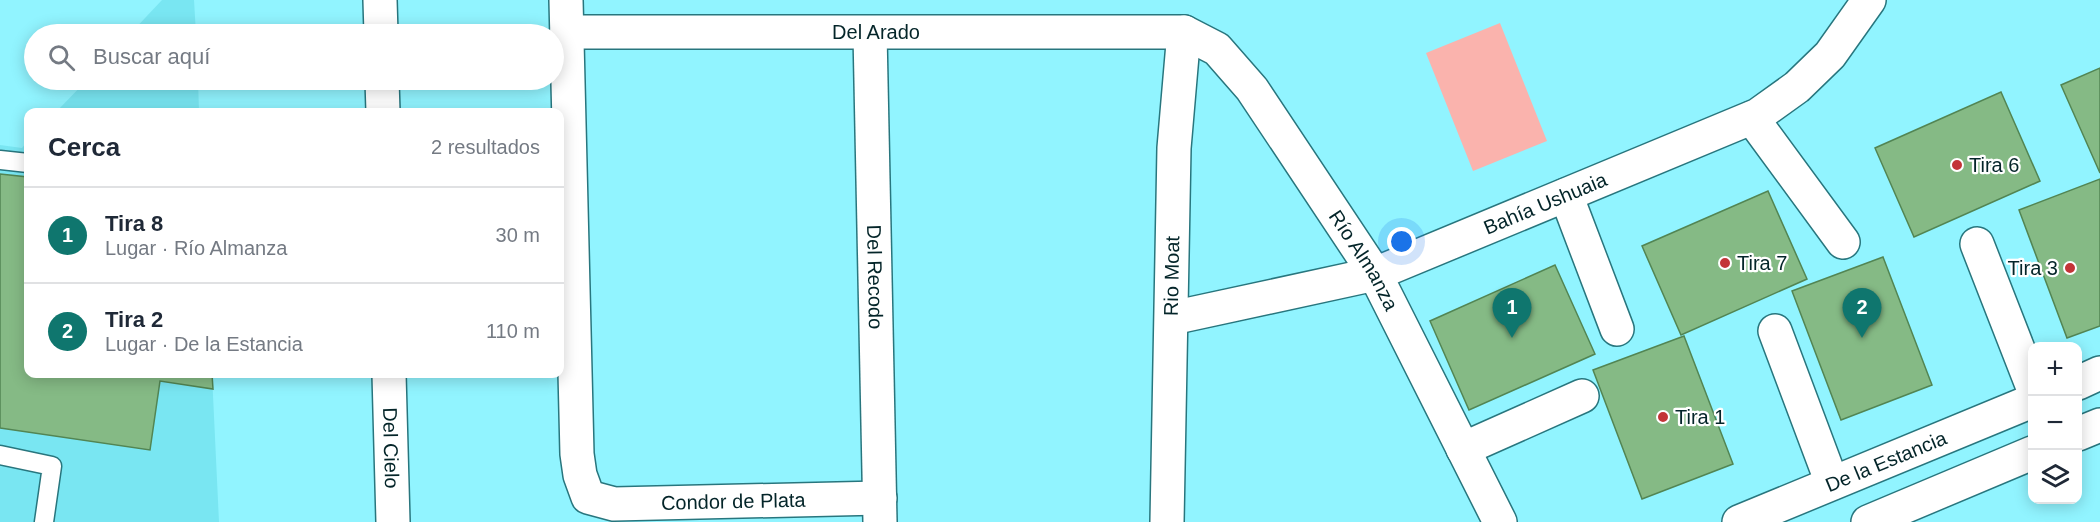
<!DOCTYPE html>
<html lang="es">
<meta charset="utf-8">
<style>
body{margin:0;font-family:Helvetica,sans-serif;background:#f2f2f3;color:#1f2937}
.controls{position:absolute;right:18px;bottom:18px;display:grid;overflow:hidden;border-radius:12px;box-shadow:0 3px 15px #0003}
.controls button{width:54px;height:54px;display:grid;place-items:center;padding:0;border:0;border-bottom:2px solid #e0e1e3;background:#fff;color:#1f2937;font:30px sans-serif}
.you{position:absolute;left:1402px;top:242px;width:21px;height:21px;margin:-15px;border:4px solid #fff;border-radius:50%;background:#1a73e8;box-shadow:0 0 0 9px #1a73e833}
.badge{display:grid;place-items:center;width:39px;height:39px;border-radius:50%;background:#0f766e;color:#fff;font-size:20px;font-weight:700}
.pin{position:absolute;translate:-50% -50px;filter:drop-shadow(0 2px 3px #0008)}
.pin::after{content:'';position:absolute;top:32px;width:21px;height:18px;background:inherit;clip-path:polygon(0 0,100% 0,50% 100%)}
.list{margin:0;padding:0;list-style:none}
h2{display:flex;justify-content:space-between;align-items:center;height:78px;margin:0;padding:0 24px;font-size:26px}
h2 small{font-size:20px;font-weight:400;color:#747a83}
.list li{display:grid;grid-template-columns:39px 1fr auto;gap:18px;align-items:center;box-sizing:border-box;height:96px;padding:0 24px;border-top:2px solid #e0e1e3}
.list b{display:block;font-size:22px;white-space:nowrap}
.list p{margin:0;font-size:20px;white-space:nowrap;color:#747a83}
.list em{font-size:20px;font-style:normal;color:#747a83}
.icon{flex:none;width:33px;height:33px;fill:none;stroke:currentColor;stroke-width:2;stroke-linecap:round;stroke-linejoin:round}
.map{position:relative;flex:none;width:2100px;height:522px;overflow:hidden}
.search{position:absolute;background:#fff;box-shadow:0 3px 15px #0003;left:24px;top:24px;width:540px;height:66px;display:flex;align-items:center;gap:15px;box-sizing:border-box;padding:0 21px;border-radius:33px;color:#747a83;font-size:22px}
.panel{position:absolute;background:#fff;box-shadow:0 3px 15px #0003;left:24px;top:108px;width:540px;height:270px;border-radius:12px}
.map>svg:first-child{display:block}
</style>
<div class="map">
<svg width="2100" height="522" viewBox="0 0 2100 522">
<rect width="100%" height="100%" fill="#91f4ff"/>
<g fill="#79e6f2">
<polygon points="162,0 194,0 196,34 130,34"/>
<polygon points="87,80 198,80 199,112 56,112"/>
<polygon points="28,141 28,374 212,374 219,522 0,522 0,145 22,148"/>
</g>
<polygon fill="#fab3ad" points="1500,23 1547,141 1473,171 1426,53"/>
<g fill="#85ba85" stroke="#528553" stroke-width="1.5">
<polygon points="2100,68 2100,173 2061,85"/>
<polygon points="2001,92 2040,181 1914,237 1875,148"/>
<polygon points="0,174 28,177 28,374 212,374 213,389 160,381 150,450 0,428"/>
<polygon points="2100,179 2100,326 2067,338 2019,210"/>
<polygon points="1768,191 1807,279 1681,335 1642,246"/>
<polygon points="1883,257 1932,385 1841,420 1792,291"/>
<polygon points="1555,265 1595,354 1469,410 1430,321"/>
<polygon points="1684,336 1733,464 1642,499 1593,370"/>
</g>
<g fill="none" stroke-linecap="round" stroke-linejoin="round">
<g stroke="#28767e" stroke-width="21">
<g id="service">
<polyline points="0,160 28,163"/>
<polyline points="0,455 52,466 44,522"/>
</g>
</g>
<g stroke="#28767e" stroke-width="36">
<g id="minor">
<polyline points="380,0 381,34"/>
<path id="s1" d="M566 0 577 454 580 475 588 497 614 504 880 498"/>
<path id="s2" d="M567 32H1184L1217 49 1252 89 1375 274 1500 522"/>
<path id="s3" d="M870 33 880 522"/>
<polyline points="382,80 383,112"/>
<polyline points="1752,118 1843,242"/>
<polyline points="1566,195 1617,329"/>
<polyline points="1977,244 2032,385"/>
<path id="s4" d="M1172 318 1375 274 1758 115 1797 87 1830 55 1869 0"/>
<polyline points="1775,331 1832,483"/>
<path id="s5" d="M389 374 393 522"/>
<polyline points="1463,449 1582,396"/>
<path id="s6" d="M1167 522 1174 148 1184 32"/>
</g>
</g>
<g stroke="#28767e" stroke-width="36">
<g id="tertiary">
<polyline points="2078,383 2100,373"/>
<polyline points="2078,434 2100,425"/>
<path id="s7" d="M1739 522 2032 401"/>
<polyline points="1868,522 2032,453"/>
</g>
</g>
<use href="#service" stroke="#fff" stroke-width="18"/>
<use href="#minor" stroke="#fff" stroke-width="33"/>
<use href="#tertiary" stroke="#fff" stroke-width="33"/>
</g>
<g fill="#c33437" stroke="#fff" stroke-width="2">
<circle cx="1957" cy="165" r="6"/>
<circle cx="1725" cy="263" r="6"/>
<circle cx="2070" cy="268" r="6"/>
<circle cx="1663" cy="417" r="6"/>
</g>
<g text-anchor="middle" stroke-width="4.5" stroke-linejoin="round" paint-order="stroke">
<g font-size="20" fill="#042529" stroke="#fff">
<text dy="7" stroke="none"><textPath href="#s2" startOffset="309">Del Arado</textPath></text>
<text dy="7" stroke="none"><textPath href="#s4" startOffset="392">Bahía Ushuaia</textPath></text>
<text dy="7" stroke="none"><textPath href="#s2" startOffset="912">Río Almanza</textPath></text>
<text dy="7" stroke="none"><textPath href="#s6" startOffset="246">Rio Moat</textPath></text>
<text dy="7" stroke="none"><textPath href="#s3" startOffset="244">Del Recodo</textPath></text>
<text dy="7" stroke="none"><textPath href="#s5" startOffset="74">Del Cielo</textPath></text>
<text dy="7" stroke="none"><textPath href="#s7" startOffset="159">De la Estancia</textPath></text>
<text dy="7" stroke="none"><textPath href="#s1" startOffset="645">Condor de Plata</textPath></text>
</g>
<g font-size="20" fill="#042529" stroke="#fff" text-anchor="start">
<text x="1969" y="172">Tira 6</text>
<text x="1737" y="270">Tira 7</text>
<text x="2058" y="275" text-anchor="end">Tira 3</text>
<text x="1675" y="424">Tira 1</text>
</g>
</g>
</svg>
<div class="controls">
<button>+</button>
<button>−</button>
<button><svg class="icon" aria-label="layers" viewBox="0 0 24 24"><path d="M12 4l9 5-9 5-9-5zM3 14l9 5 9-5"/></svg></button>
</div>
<div class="you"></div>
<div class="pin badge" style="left:1512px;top:338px">1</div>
<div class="pin badge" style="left:1862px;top:338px">2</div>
<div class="search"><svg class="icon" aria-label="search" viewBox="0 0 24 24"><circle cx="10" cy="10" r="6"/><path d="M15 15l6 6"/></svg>Buscar aquí</div>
<section class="panel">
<h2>Cerca<small>2 resultados</small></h2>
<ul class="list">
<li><span class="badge">1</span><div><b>Tira 8</b><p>Lugar · Río Almanza</p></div><em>30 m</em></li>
<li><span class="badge">2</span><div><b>Tira 2</b><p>Lugar · De la Estancia</p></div><em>110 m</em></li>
</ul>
</section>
</div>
